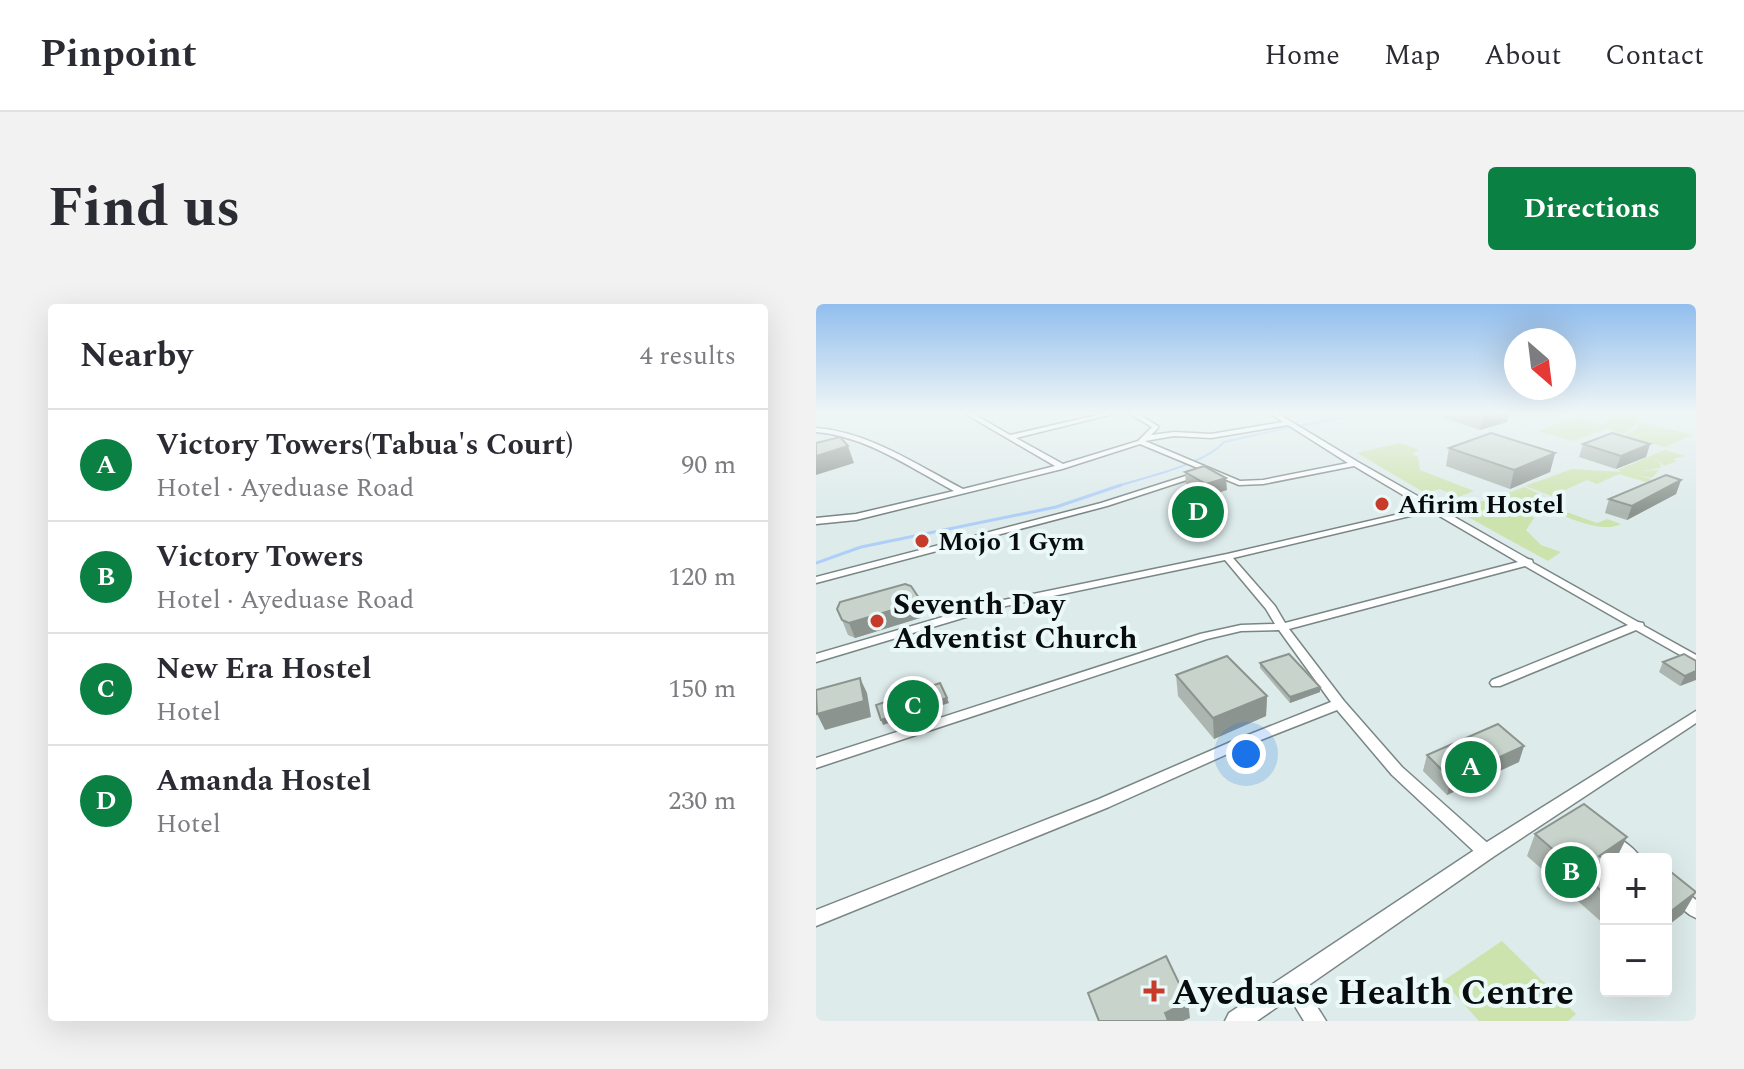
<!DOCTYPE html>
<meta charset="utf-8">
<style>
body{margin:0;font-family:Spectral,serif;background:#f2f2f3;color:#2b2b33}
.controls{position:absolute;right:24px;bottom:24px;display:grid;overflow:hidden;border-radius:8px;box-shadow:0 8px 32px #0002}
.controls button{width:72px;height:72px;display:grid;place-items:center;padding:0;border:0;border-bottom:2px solid #e1e1e2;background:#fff;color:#2b2b33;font:40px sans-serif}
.compass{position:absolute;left:688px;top:24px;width:72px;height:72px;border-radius:50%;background:#fff;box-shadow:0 8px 32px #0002;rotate:152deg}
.you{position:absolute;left:430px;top:450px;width:28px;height:28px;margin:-20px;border:6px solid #fff;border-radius:50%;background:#1a73e8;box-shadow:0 0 0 12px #1a73e833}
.badge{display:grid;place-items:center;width:52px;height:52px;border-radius:50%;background:#0b8043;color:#fff;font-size:26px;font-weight:700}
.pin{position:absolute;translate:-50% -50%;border:4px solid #fff;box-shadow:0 2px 8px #0006}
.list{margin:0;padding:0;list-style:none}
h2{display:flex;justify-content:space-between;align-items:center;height:104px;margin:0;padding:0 32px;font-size:34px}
h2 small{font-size:26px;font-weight:400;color:#7c7c81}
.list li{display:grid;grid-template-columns:52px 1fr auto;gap:24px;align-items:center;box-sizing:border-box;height:112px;padding:0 32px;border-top:2px solid #e1e1e2}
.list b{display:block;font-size:30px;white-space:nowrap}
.list p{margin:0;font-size:26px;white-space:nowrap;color:#7c7c81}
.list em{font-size:26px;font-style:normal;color:#7c7c81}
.map{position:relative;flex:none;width:880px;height:717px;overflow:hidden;border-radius:8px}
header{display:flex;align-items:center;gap:48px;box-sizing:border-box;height:112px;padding:0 40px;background:#fff;border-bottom:2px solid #e1e1e2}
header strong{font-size:38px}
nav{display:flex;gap:44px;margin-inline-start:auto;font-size:28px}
.intro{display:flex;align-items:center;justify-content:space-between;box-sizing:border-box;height:192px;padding:0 48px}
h1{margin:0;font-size:56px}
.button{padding:20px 36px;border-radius:8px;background:#0b8043;color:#fff;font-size:28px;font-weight:700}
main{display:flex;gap:48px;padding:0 48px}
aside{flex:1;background:#fff;border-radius:8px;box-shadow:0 8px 32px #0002}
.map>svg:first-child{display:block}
</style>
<header>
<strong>Pinpoint</strong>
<nav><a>Home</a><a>Map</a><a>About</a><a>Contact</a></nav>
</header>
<div class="intro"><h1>Find us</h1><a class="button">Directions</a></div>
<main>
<aside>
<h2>Nearby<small>4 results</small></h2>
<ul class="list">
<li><span class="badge">A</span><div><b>Victory Towers(Tabua's Court)</b><p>Hotel · Ayeduase Road</p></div><em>90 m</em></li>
<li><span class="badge">B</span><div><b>Victory Towers</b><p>Hotel · Ayeduase Road</p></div><em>120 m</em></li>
<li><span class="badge">C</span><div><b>New Era Hostel</b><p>Hotel</p></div><em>150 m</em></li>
<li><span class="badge">D</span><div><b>Amanda Hostel</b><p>Hotel</p></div><em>230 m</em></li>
</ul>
</aside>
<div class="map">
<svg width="880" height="717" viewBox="0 0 880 717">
<rect width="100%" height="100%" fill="#ddebea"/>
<g fill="#cce3ad">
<path d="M770 109 774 111 765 115 784 121 792 117 793 113 774 109H836C823 114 818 125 805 131L792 124 757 137 722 127Z"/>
<polygon points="824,118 876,131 849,143 808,132 820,126"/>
<polygon points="584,139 603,146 596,150 602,153 604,166 658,187 642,193 624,185 609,189 541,149"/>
<polygon points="849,146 869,152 857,155 861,157 848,162 839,153 845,161 844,164 825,167 843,166 836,174 817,170 835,175 833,179 803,170 781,180 771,176 736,192 709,182 756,165 805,168 802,166"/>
<path d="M708 183 728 192 720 197 781 219 791 215 805 220C786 230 751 213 731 205L714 212 718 214 710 226 725 241 745 248 732 257 634 203 673 196Z"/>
<polygon points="686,637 760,710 752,717 663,717 627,677"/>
</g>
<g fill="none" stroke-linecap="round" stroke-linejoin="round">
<g stroke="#afcef8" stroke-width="2">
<polyline points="483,122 553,109"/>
<path d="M299 183C328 173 388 161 408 138L475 123"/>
</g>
<polyline stroke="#afcef8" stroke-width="3" points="0,259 45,243 240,203 305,181"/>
<g stroke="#798685" stroke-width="3">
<g id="minor">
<path d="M148 109H156L194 131 290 109H301L200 134 247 160 322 137 336 123 312 109H320L342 122V124L335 131 358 128 395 130 467 118 454 109H461L542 158 712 255 716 256 717 259 822 318 827 319 828 322 880 351V360L820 326 684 382H676L674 379 676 376 812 321 709 262 473 325 528 397 586 463 676 543 678 548 676 553 670 555 664 553 576 471 521 406 427 443 293 503 0 622V606L283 495 417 437 515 398 463 326 425 327 391 335 0 464V454L384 330 425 321 459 320 450 305 409 256 180 304 0 358V350L178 298 411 250 609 204 538 162 447 180 423 181 324 140 246 165 40 216 0 220V214L40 210 138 187C95 164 50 132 0 128V124C53 128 101 161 147 185L239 162ZM472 121 532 159 447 176 424 177 329 137 358 132 395 134ZM615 207 702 258 469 319 459 302 417 254Z"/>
<polygon points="379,169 386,171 291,202 0,279 0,273 285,199"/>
<path d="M793 530C804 533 820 545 825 555 805 555 797 554 785 536L787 531Z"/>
<polygon points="850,575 856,577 880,596 880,614 874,611 850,592"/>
<polygon points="476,672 483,674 510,717 488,717 466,681 469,674"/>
</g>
</g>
<g stroke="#798685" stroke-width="3">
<polygon id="tertiary" points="880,407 880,419 677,553 441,717 409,717 413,709 663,543"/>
</g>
<use href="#minor" fill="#fff" fill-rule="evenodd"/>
<use href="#tertiary" fill="#fff" fill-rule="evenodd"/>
</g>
<g fill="#acb5af">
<polygon points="626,109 693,109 691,118 664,126 625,113"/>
<polygon points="867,109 880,109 880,112"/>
<polygon points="767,140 834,140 830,153 800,165 763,153"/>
<polygon points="633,144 739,149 734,168 694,185 630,162"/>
<polygon points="369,168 411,186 397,190 406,210 371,218 359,207 358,194 385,189 370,180"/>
<polygon points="865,176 860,190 811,216 789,209 793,195"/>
<polygon points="103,294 108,308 104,314 39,334 32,331 26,316"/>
<polygon points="880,357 864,382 843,368 847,358"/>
<polygon points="444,359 504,388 474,399 444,364"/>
<polygon points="360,371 451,392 450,412 398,435 362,392"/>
<polygon points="611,451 703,458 631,491 607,467"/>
<polygon points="719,530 800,555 790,555 790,622 711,552"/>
</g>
<g fill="#8c948f">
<polygon points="668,109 693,109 691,118 664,126"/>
<polygon points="834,140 830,153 800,165 805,152"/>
<polygon points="32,142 38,159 0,171 0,152"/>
<polygon points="739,149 734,168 694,185 698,166"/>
<polygon points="410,174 411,186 390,192 390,180"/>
<polygon points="865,176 860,190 811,216 816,202"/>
<polygon points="405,197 406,210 371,218 370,205"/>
<polygon points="103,294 108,308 104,314 39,334 33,319"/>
<polygon points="880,367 880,376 864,382 869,372"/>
<polygon points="44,374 51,389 55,413 9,426 1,410"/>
<polygon points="504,383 504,388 474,399 474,393"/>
<polygon points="451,392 450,412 398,435 397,414"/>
<polygon points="131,394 133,399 67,421 65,416"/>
<polygon points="708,442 703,458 631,491 635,475"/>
<polygon points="811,533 800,555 790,555 790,562 783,552"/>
<polygon points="880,588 867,610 850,623 850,611"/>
<polygon points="372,698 374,714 367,717 350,717 349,709"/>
</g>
<g fill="#c8d3cc" stroke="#8c948f" stroke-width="2">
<polygon points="675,129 739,149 698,166 633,144"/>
<polygon points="796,129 834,140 805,152 767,140"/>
<polygon points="24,133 32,142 0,152 0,139"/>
<polygon points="388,162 410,174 390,180 369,168"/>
<polygon points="850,171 865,176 816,202 793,195"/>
<polygon points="393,187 405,197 370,205 358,194"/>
<polygon points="89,280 95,282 103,294 100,299 33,319 26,316 21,305 24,298"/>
<polygon points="473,350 504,383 474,393 444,359"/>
<polygon points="868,350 880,357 880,367 869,372 847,358"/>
<polygon points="411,352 451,392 397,414 360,371"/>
<polygon points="44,374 48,397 1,410 0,386"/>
<polygon points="124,379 131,394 65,416 60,401"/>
<polygon points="682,420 708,442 635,475 611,451"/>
<polygon points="768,500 811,533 783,552 790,558 790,591 719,530"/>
<polygon points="850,564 880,588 850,611"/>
<polygon points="350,652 372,698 349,709 352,716 350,717 283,717 272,689"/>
</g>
<linearGradient id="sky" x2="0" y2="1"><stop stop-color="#91beee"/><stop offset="0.52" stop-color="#f0f6f6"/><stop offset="1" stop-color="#f0f6f6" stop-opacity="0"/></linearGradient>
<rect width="880" height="209" fill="url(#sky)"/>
<g fill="#c73b2b" stroke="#eaf8f7" stroke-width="3">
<circle cx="566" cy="200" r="8"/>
<circle cx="106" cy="237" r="8"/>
<circle cx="61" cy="317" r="8"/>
<path d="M334 675h8v8h8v8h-8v8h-8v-8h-8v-8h8z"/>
</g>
<g text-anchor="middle" stroke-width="8" stroke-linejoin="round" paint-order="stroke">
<g font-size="26" font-weight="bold" fill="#080c0c" stroke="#eaf8f7" text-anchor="start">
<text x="582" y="209">Afirim Hostel</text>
<text x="122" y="246">Mojo 1 Gym</text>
</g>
<g font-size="30" font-weight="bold" fill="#080c0c" stroke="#eaf8f7" text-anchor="start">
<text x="77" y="310">Seventh Day<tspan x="77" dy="34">Adventist Church</tspan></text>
</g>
<g font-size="36" font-weight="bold" fill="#080c0c" stroke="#eaf8f7" text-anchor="start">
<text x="356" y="700">Ayeduase Health Centre</text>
</g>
</g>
</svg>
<div class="controls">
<button>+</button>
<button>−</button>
</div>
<svg class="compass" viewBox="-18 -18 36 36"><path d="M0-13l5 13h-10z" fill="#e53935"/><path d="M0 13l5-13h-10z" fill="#7c7c81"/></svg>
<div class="you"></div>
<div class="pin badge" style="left:655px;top:463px">A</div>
<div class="pin badge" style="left:755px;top:568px">B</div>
<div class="pin badge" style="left:97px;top:402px">C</div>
<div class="pin badge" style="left:382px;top:208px">D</div>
</div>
</main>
